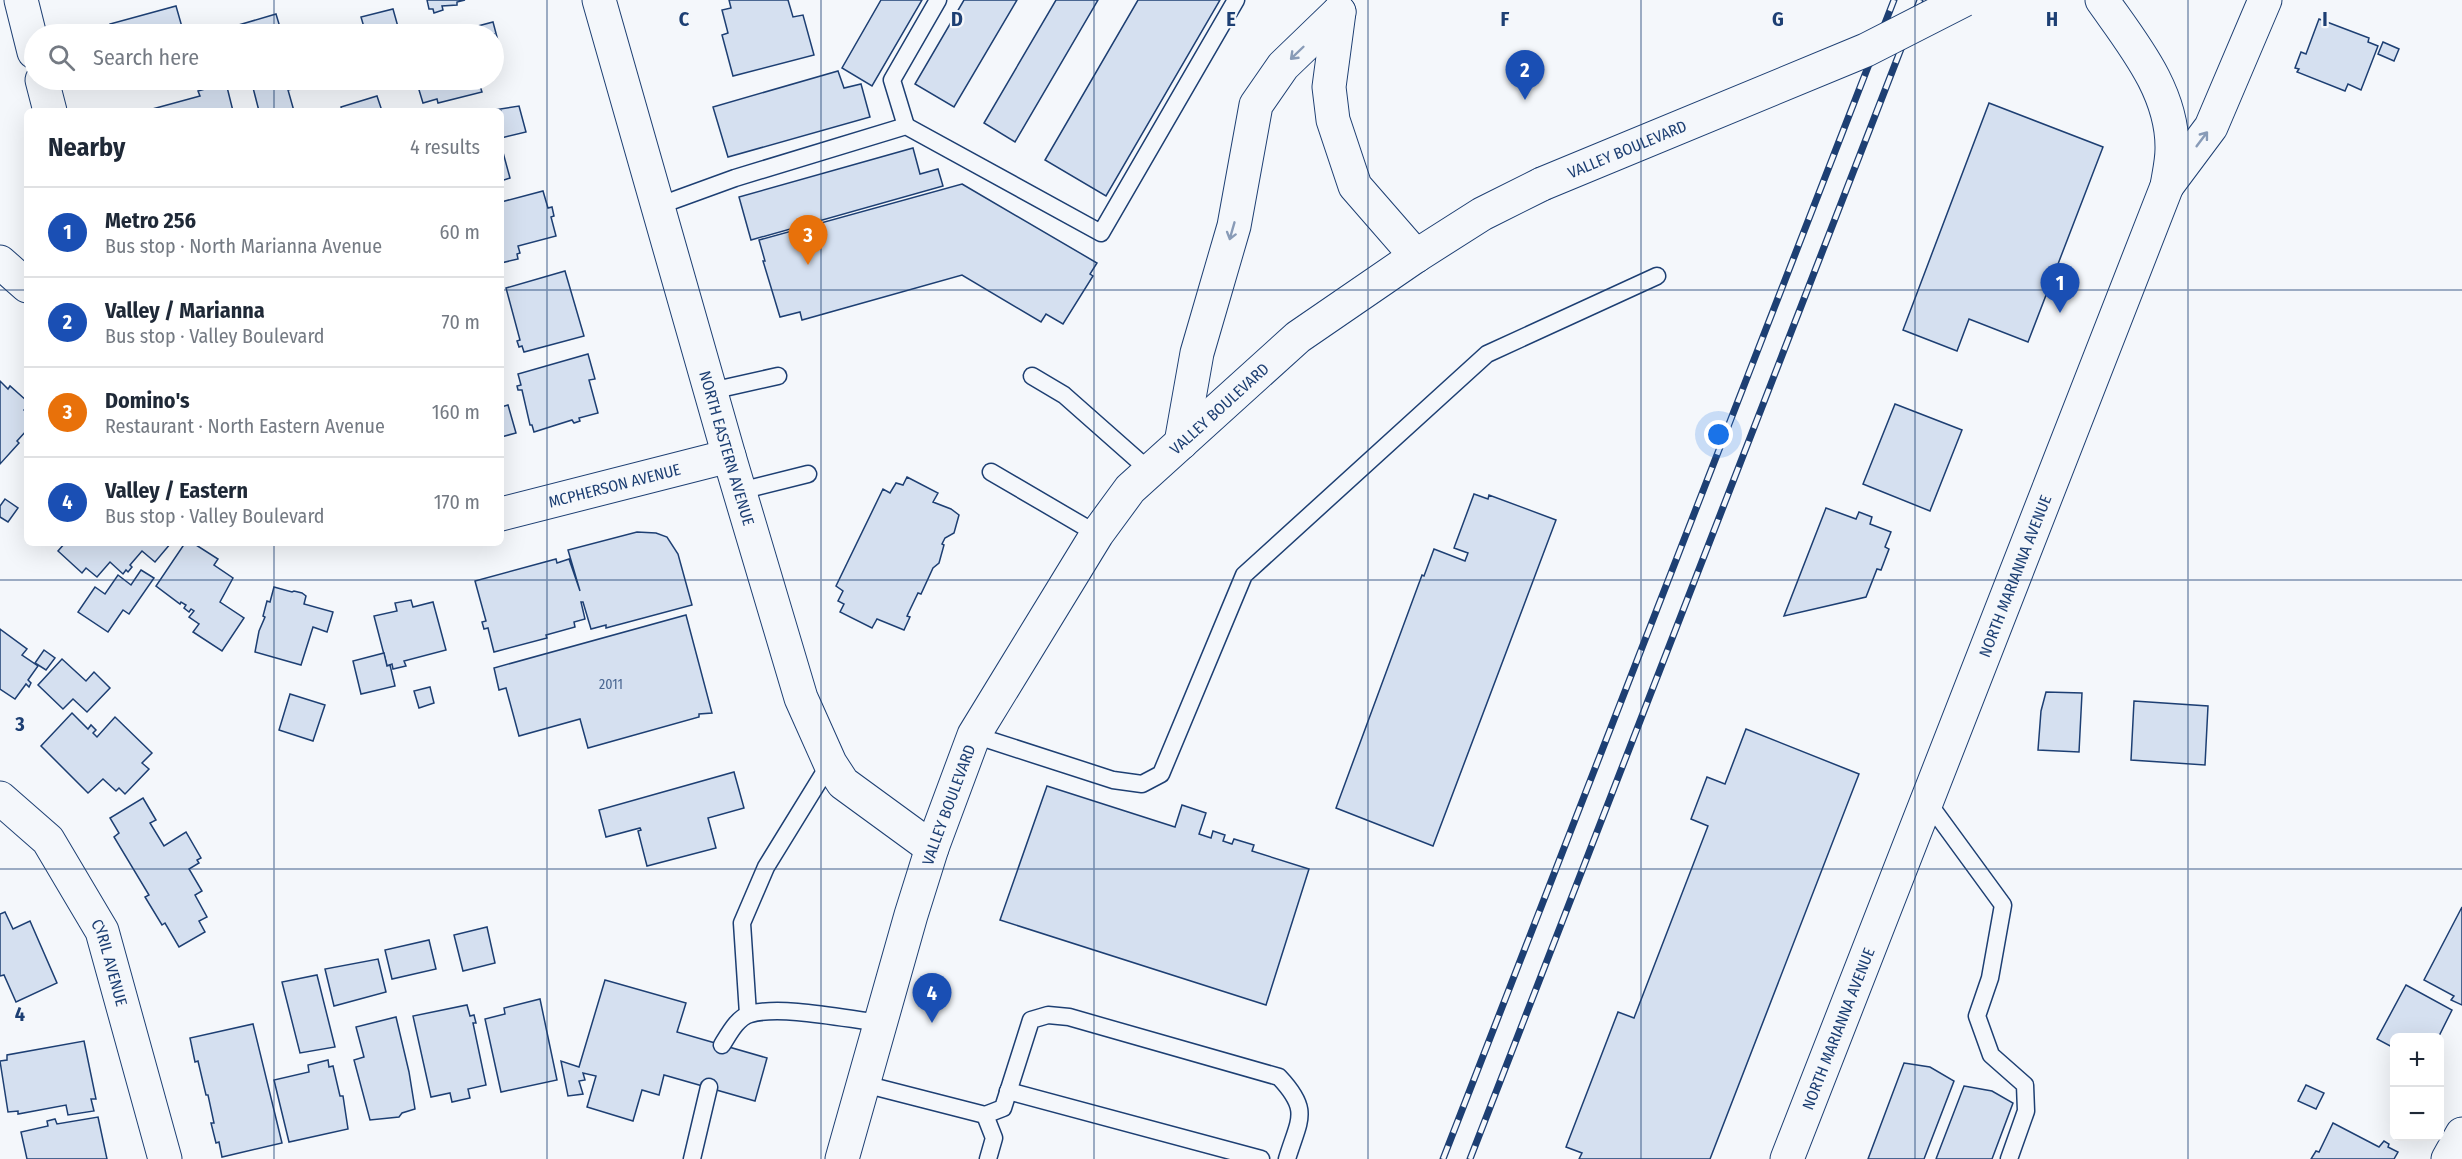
<!DOCTYPE html>
<meta charset="utf-8">
<style>
body{margin:0;font-family:"Fira Sans Condensed",sans-serif;background:#f6f6f7;color:#1f2937}
.controls{position:absolute;right:18px;bottom:18px;display:grid;overflow:hidden;border-radius:9px;box-shadow:0 6px 24px #0002}
.controls button{width:54px;height:54px;display:grid;place-items:center;padding:0;border:0;border-bottom:2px solid #e0e1e3;background:#fff;color:#1f2937;font:30px sans-serif}
.you{position:absolute;left:1719px;top:435px;width:21px;height:21px;margin:-15px;border:4px solid #fff;border-radius:50%;background:#1a73e8;box-shadow:0 0 0 9px #1a73e833}
.badge{display:grid;place-items:center;width:39px;height:39px;border-radius:50%;background:#c62828;color:#fff;font-size:20px;font-weight:700}
.pin{position:absolute;translate:-50% -50px;filter:drop-shadow(0 2px 3px #0008)}
.pin::after{content:'';position:absolute;top:32px;width:21px;height:18px;background:inherit;clip-path:polygon(0 0,100% 0,50% 100%)}
.list{margin:0;padding:0;list-style:none}
h2{display:flex;justify-content:space-between;align-items:center;height:78px;margin:0;padding:0 24px;font-size:26px}
h2 small{font-size:20px;font-weight:400;color:#747a83}
.list li{display:grid;grid-template-columns:39px 1fr auto;gap:18px;align-items:center;box-sizing:border-box;height:90px;padding:0 24px;border-top:2px solid #e0e1e3}
.list b{display:block;font-size:22px;white-space:nowrap}
.list p{margin:0;font-size:20px;white-space:nowrap;color:#747a83}
.list em{font-size:20px;font-style:normal;color:#747a83}
.icon{flex:none;width:33px;height:33px;fill:none;stroke:currentColor;stroke-width:2;stroke-linecap:round;stroke-linejoin:round}
.map{position:relative;flex:none;width:2462px;height:1159px;overflow:hidden}
.search{position:absolute;background:#fff;box-shadow:0 6px 24px #0002;left:24px;top:24px;width:480px;height:66px;display:flex;align-items:center;gap:15px;box-sizing:border-box;padding:0 21px;border-radius:33px;color:#747a83;font-size:22px}
.panel{position:absolute;background:#fff;box-shadow:0 6px 24px #0002;left:24px;top:108px;width:480px;height:438px;border-radius:9px}
.map>svg:first-child{display:block}
</style>
<div class="map">
<svg width="2462" height="1159" viewBox="0 0 2462 1159">
<rect width="100%" height="100%" fill="#f4f7fb"/>
<g fill="#d5e0f0" stroke="#1d3f73" stroke-width="1.5">
<polygon points="427,0 465,0 457,2 457,5 442,6 443,10 434,13 433,9 429,9"/>
<polygon points="729,0 788,0 793,17 803,15 814,55 733,76 722,35 728,33 722,10 731,8"/>
<polygon points="881,0 922,0 872,86 842,68"/>
<polygon points="964,0 1017,0 954,107 915,84"/>
<polygon points="1056,0 1098,0 1015,142 984,123"/>
<polygon points="1138,0 1220,0 1106,196 1045,160"/>
<polygon points="176,6 184,34 113,34 110,24"/>
<polygon points="393,9 400,34 366,34 361,17"/>
<polygon points="276,14 282,34 237,34 235,26"/>
<polygon points="2319,19 2369,38 2368,42 2378,46 2361,90 2348,84 2345,91 2297,72 2299,69 2295,68 2301,52 2306,54"/>
<polygon points="493,22 502,56 494,58 494,34 448,34"/>
<polygon points="2383,42 2399,49 2394,61 2378,54"/>
<polygon points="838,71 844,88 861,84 870,117 728,157 713,107"/>
<polygon points="130,80 152,80 152,83 132,89"/>
<polygon points="251,80 284,80 286,83 290,82 292,89 288,90 294,111 259,111"/>
<polygon points="416,80 478,80 482,92 438,103 437,99 423,103"/>
<polygon points="226,83 233,111 145,111 200,96 198,91"/>
<polygon points="377,96 382,111 342,111 341,107"/>
<polygon points="1989,103 2103,147 2028,342 1969,319 1957,351 1903,330"/>
<polygon points="519,106 526,132 501,138 501,111 494,110"/>
<polygon points="501,145 510,178 501,181"/>
<polygon points="913,148 920,174 938,169 943,186 751,240 739,197"/>
<polygon points="962,184 1097,263 1090,274 1093,276 1063,324 1046,314 1041,322 962,275 802,320 800,312 780,317 763,261 765,261 759,240"/>
<polygon points="543,191 548,208 552,207 554,216 551,217 556,236 518,246 520,253 517,254 518,259 501,263 501,202"/>
<polygon points="565,271 584,336 524,352 522,346 519,347 517,341 520,340 506,288"/>
<polygon points="588,354 595,379 589,380 598,413 579,418 580,421 574,423 572,420 534,432 532,425 530,425 522,390 518,390 517,386 521,385 518,374"/>
<polygon points="0,381 8,389 10,386 27,401 27,407 24,410 27,413 27,430 17,441 19,443 0,464"/>
<polygon points="1895,404 1962,430 1930,511 1863,484"/>
<polygon points="508,405 516,433 501,437 503,445 501,446 501,407"/>
<polygon points="907,477 938,493 933,502 951,509 959,515 954,533 945,538 942,544 944,545 939,563 933,568 921,594 918,593 907,616 910,617 904,630 877,619 872,628 840,612 844,604 838,601 843,591 836,586 883,489 890,493 896,483 903,485"/>
<polygon points="1474,494 1488,499 1489,495 1556,520 1433,846 1336,808 1422,575 1424,576 1434,549 1465,561 1468,553 1454,548"/>
<polygon points="5,499 18,508 8,522 0,517 0,506"/>
<polygon points="1826,508 1856,519 1859,512 1872,517 1870,524 1891,532 1885,547 1889,549 1881,570 1877,569 1866,597 1784,616"/>
<polygon points="637,532 656,533 667,537 678,554 692,605 606,628 606,625 591,629 583,602 581,602 585,619 574,622 575,627 546,635 547,638 494,652 488,628 484,629 482,622 486,621 475,581 556,559 557,563 569,559 580,591 568,550"/>
<polygon points="65,543 171,543 155,562 142,551 130,565 132,567 128,572 126,570 123,574 110,562 97,577 86,568 82,573 58,551"/>
<polygon points="185,543 193,543 218,559 214,565 233,578 220,602 244,618 222,651 193,632 199,624 189,617 194,611 191,609 189,612 184,608 186,605 181,602 180,604 156,586"/>
<polygon points="141,570 154,578 129,614 123,610 108,632 78,612 95,587 105,594 118,575 131,585"/>
<polygon points="274,587 292,592 294,591 302,593 306,596 304,604 333,612 327,632 313,627 301,665 255,652 259,631 265,617 263,616 267,601 270,602"/>
<polygon points="411,600 413,607 433,602 446,650 404,661 406,666 393,669 392,664 387,666 374,616 397,611 395,603"/>
<polygon points="686,615 712,713 699,714 699,717 588,748 580,719 519,736 506,688 499,690 494,668"/>
<polygon points="0,629 27,649 22,655 38,666 28,680 31,683 29,687 26,684 15,699 0,689"/>
<polygon points="44,650 55,658 46,670 35,663"/>
<polygon points="384,653 387,666 390,665 395,686 361,694 353,661"/>
<polygon points="62,659 86,681 94,672 110,688 87,712 73,699 63,709 38,685"/>
<polygon points="430,687 434,703 419,708 414,691"/>
<polygon points="2046,692 2082,693 2079,752 2038,750 2041,711"/>
<polygon points="290,694 325,705 313,741 279,730"/>
<polygon points="2134,701 2208,706 2205,765 2131,760"/>
<polygon points="72,713 88,729 91,725 96,730 93,733 97,737 115,717 152,753 142,763 149,769 125,794 119,788 116,791 103,779 88,793 41,746"/>
<polygon points="1746,729 1859,774 1710,1159 1579,1159 1582,1153 1566,1147 1618,1012 1634,1018 1708,826 1691,819 1707,777 1725,784"/>
<polygon points="734,772 744,808 708,818 716,848 647,866 638,831 641,830 640,828 606,837 599,810"/>
<polygon points="1047,786 1175,827 1182,805 1206,813 1199,834 1211,838 1213,831 1225,835 1223,841 1232,844 1234,839 1254,845 1252,851 1309,869 1266,1005 1000,920"/>
<polygon points="143,798 156,820 150,823 164,846 186,832 201,858 197,860 199,863 189,869 202,891 195,895 207,917 199,921 205,932 179,947 165,923 162,925 145,897 149,895 114,837 119,833 110,818"/>
<polygon points="2462,907 2462,1005 2451,1000 2454,996 2424,980"/>
<polygon points="5,912 13,929 30,921 57,983 16,1002 4,975 0,976 0,914"/>
<polygon points="487,927 495,963 463,971 454,935"/>
<polygon points="429,940 436,969 392,979 385,950"/>
<polygon points="378,959 386,992 334,1006 325,969"/>
<polygon points="317,975 335,1047 300,1053 282,982"/>
<polygon points="605,980 686,1003 677,1032 767,1058 755,1101 664,1075 659,1095 642,1090 633,1121 587,1107 596,1076 583,1073 585,1080 579,1081 583,1094 568,1096 561,1061 579,1067"/>
<polygon points="2406,985 2452,1010 2438,1038 2394,1038 2394,1048 2377,1039"/>
<polygon points="540,999 557,1080 501,1092 485,1019 505,1014 504,1008"/>
<polygon points="467,1005 470,1016 474,1015 476,1023 473,1023 486,1085 468,1089 470,1098 452,1102 450,1093 431,1097 413,1016"/>
<polygon points="396,1017 409,1072 415,1109 402,1113 399,1117 370,1120 354,1060 364,1057 356,1027"/>
<polygon points="253,1024 282,1143 222,1157 219,1142 216,1143 211,1123 214,1123 208,1095 206,1095 198,1061 195,1062 190,1038"/>
<polygon points="84,1041 96,1099 91,1099 94,1111 68,1115 66,1105 18,1114 18,1111 8,1112 0,1061 7,1060 7,1055"/>
<polygon points="328,1060 329,1067 333,1066 340,1096 343,1096 348,1129 289,1142 274,1080 309,1072 308,1065"/>
<polygon points="1904,1063 1930,1067 1954,1081 1924,1159 1868,1159"/>
<polygon points="2306,1085 2324,1093 2316,1109 2298,1101"/>
<polygon points="1964,1086 1992,1091 2013,1103 1992,1159 1936,1159"/>
<polygon points="98,1117 107,1159 27,1159 21,1132 48,1126 47,1121 55,1119 57,1124"/>
<polygon points="2333,1123 2379,1147 2384,1141 2389,1144 2388,1147 2398,1152 2394,1159 2311,1159 2316,1151 2319,1152"/>
</g>
<g fill="none" stroke-linecap="round" stroke-linejoin="round">
<g stroke="#1d3f73" stroke-width="19">
<g id="lane">
<polyline points="906,126 892,80 938,0"/>
<polyline points="658,206 735,178 906,126 1101,233 1236,0"/>
<polyline points="1032,376 1064,395 1150,471"/>
<polyline points="711,391 778,376"/>
<polyline points="991,472 1097,534"/>
<polyline points="740,491 808,474"/>
<polyline points="974,735 1113,780 1142,784 1161,774 1244,575 1487,354 1657,276"/>
<polyline points="1927,801 2003,905 1990,978 1977,1016 1991,1055 2025,1085 2026,1111 2009,1159"/>
<polyline points="748,1014 742,923 766,867 830,763"/>
<path d="M722 1045C729 1034 737 1018 750 1014 782 1005 846 1019 881 1023"/>
<path d="M864 1084 985 1115 1003 1108 1031 1020 1048 1015 1069 1017 1279 1077C1311 1111 1299 1119 1287 1159"/>
<polyline points="1008,1091 1261,1159"/>
<polyline points="985,1115 994,1138 988,1159"/>
<polyline points="692,1159 709,1087"/>
</g>
</g>
<g stroke="#1d3f73" stroke-width="35">
<g id="street">
<polyline points="21,0 34,52"/>
<polyline points="42,80 50,111"/>
<polyline points="0,262 27,286"/>
<path id="s1" d="M501 514 729 456"/>
<path id="s2" d="M0 798 48 840 102 931 165 1159"/>
<polyline points="2448,1159 2462,1134"/>
</g>
</g>
<g stroke="#1d3f73" stroke-width="35">
<g id="secondary">
<path id="s3" d="M599 0 729 456 801 698 830 763 843 783 932 848"/>
<path id="s4" d="M1787 1159 2167 186C2169 174 2172 161 2172 149 2173 92 2133 44 2102 0"/>
</g>
</g>
<g stroke="#1d3f73" stroke-width="35">
<g id="primary">
<polyline points="1339,12 1329,87 1333,120 1355,186 1416,256"/>
<polyline points="2167,186 2211,127 2265,0"/>
<polyline points="1181,443 1197,353 1234,226 1256,105 1283,66 1339,12"/>
<path id="s5" d="M842 1159 911 915 932 848 974 735 1097 534 1130 489 1298 337 1416 256 1482 214 1542 184"/>
</g>
</g>
<use href="#lane" stroke="#f4f7fb" stroke-width="16"/>
<use href="#street" stroke="#f4f7fb" stroke-width="33"/>
<use href="#secondary" stroke="#f4f7fb" stroke-width="33"/>
<use href="#primary" stroke="#f4f7fb" stroke-width="33"/>
<g stroke="#1d3f73" stroke-width="7">
<g id="rail">
<polyline points="1443,1159 1894,0"/>
<polyline points="1470,1159 1920,0"/>
</g>
</g>
<use href="#rail" stroke="#f4f7fb" stroke-width="4.5" stroke-dasharray="14" stroke-linecap="butt"/>
<g stroke="#1d3f73" stroke-width="35" stroke-linecap="butt">
<g id="primary-bridge">
<path id="s6" d="M1542 184 1866 50 1964 0"/>
</g>
</g>
<use href="#primary-bridge" stroke="#f4f7fb" stroke-width="33"/>
</g>
<defs><path id="oneway-shaft" d="M-6 0H5M1.5-3L5.5 0L1.5 3" fill="none" stroke-width="1.6" stroke-linecap="round" stroke-linejoin="round" transform="scale(1.5)"/></defs>
<g stroke="#889bb7">
<use href="#oneway-shaft" transform="translate(1297 53) rotate(136)"/>
<use href="#oneway-shaft" transform="translate(2202 139) rotate(-53)"/>
<use href="#oneway-shaft" transform="translate(1232 231) rotate(106)"/>
</g>
<path fill="none" stroke="#1d3f73" stroke-width="1.5" stroke-opacity="0.55" d="M274 0V34M547 0V1159M821 0V1159M1094 0V1159M1368 0V1159M1641 0V1159M1915 0V1159M2188 0V1159M274 80V111M0 290H27M501 290H2462M274 543V1159M0 580H2462M0 869H2462"/>
<g text-anchor="middle" stroke-width="4.5" stroke-linejoin="round" paint-order="stroke">
<g font-size="14" fill="#4b6792">
<text x="611" y="689">2011</text>
</g>
<g font-size="16" fill="#1d3f73" stroke="#f4f7fb">
<text dy="6" stroke="none"><textPath href="#s6" startOffset="92">VALLEY BOULEVARD</textPath></text>
<text dy="6" stroke="none"><textPath href="#s5" startOffset="856">VALLEY BOULEVARD</textPath></text>
<text dy="6" stroke="none"><textPath href="#s3" startOffset="466">NORTH EASTERN AVENUE</textPath></text>
<text dy="6" stroke="none"><textPath href="#s1" startOffset="117">MCPHERSON AVENUE</textPath></text>
<text dy="6" stroke="none"><textPath href="#s4" startOffset="626">NORTH MARIANNA AVENUE</textPath></text>
<text dy="6" stroke="none"><textPath href="#s5" startOffset="370">VALLEY BOULEVARD</textPath></text>
<text dy="6" stroke="none"><textPath href="#s2" startOffset="202">CYRIL AVENUE</textPath></text>
<text dy="6" stroke="none"><textPath href="#s4" startOffset="140">NORTH MARIANNA AVENUE</textPath></text>
</g>
</g>
<g font-size="20" text-anchor="middle" font-weight="bold" fill="#1d3f73" stroke="#f4f7fb" stroke-width="4.5" stroke-linejoin="round" paint-order="stroke">
<text x="684" y="26">C</text>
<text x="957" y="26">D</text>
<text x="1231" y="26">E</text>
<text x="1505" y="26">F</text>
<text x="1778" y="26">G</text>
<text x="2052" y="26">H</text>
<text x="2325" y="26">I</text>
<text x="20" y="731">3</text>
<text x="20" y="1021">4</text>
</g>
</svg>
<div class="controls">
<button>+</button>
<button>−</button>
</div>
<div class="you"></div>
<div class="pin badge" style="left:2060px;top:313px;background:#1a4fb4">1</div>
<div class="pin badge" style="left:1525px;top:100px;background:#1a4fb4">2</div>
<div class="pin badge" style="left:808px;top:265px;background:#e8710a">3</div>
<div class="pin badge" style="left:932px;top:1023px;background:#1a4fb4">4</div>
<div class="search"><svg class="icon" aria-label="search" viewBox="0 0 24 24"><circle cx="10" cy="10" r="6"/><path d="M15 15l6 6"/></svg>Search here</div>
<section class="panel">
<h2>Nearby<small>4 results</small></h2>
<ul class="list">
<li><span class="badge" style="background:#1a4fb4">1</span><div><b>Metro 256</b><p>Bus stop · North Marianna Avenue</p></div><em>60 m</em></li>
<li><span class="badge" style="background:#1a4fb4">2</span><div><b>Valley / Marianna</b><p>Bus stop · Valley Boulevard</p></div><em>70 m</em></li>
<li><span class="badge" style="background:#e8710a">3</span><div><b>Domino's</b><p>Restaurant · North Eastern Avenue</p></div><em>160 m</em></li>
<li><span class="badge" style="background:#1a4fb4">4</span><div><b>Valley / Eastern</b><p>Bus stop · Valley Boulevard</p></div><em>170 m</em></li>
</ul>
</section>
</div>
